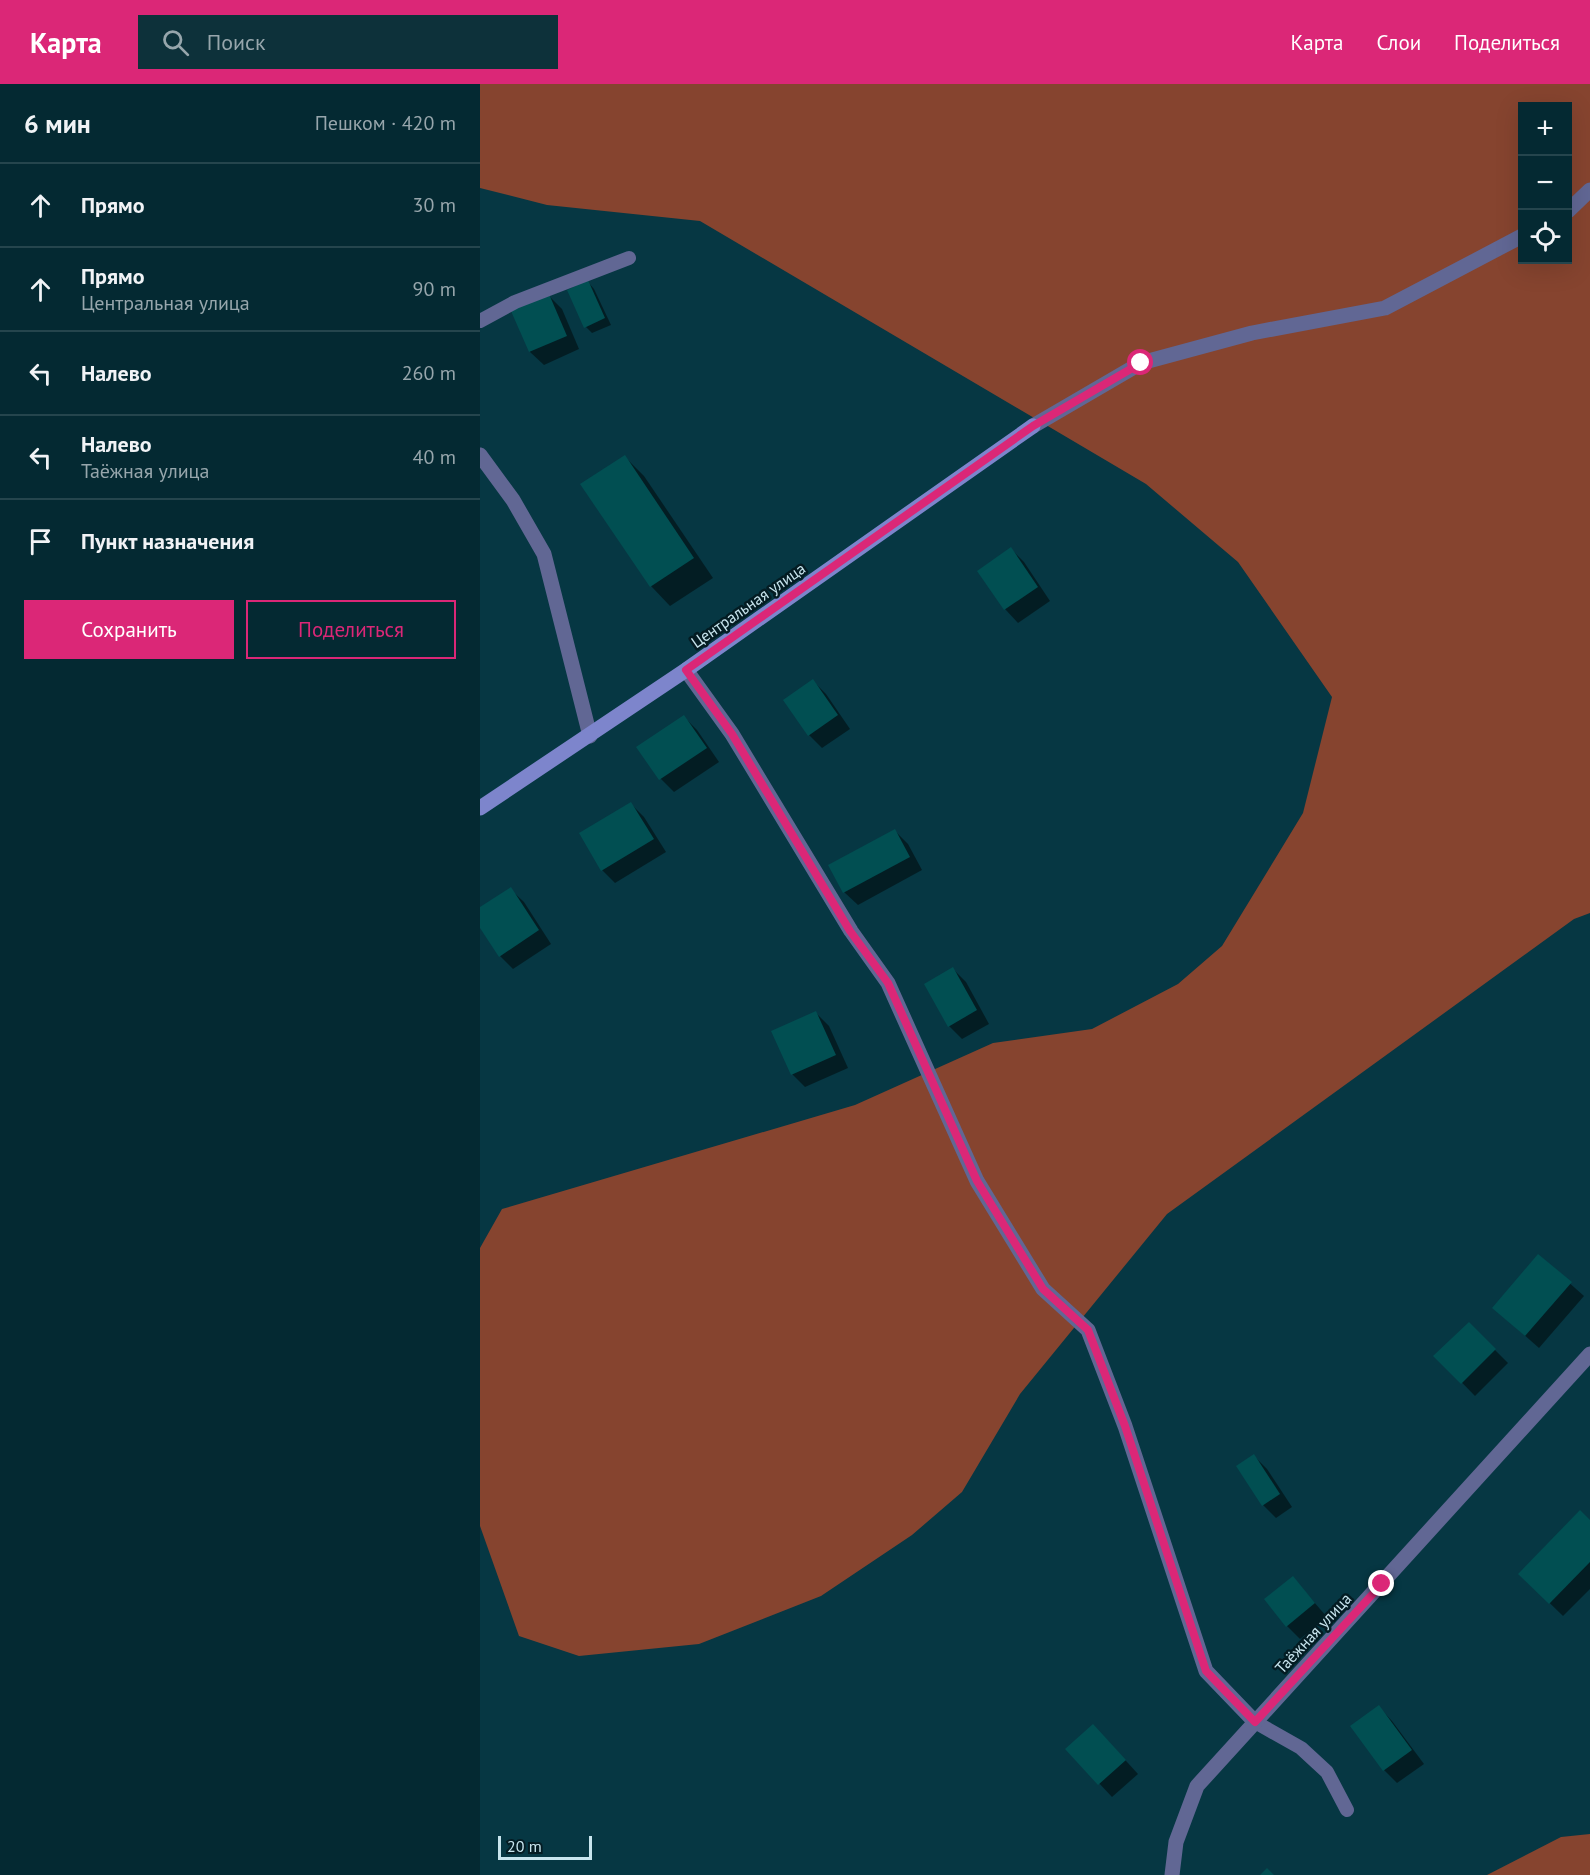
<!DOCTYPE html>
<html lang="ru">
<meta charset="utf-8">
<style>
body{margin:0;font-family:"PT Sans",sans-serif;background:#0d313a;color:#f1f3f6}
.controls{position:absolute;right:18px;top:18px;display:grid;overflow:hidden;border-radius:0px;box-shadow:0 6px 24px #0002}
.controls button{width:54px;height:54px;display:grid;place-items:center;padding:0;border:0;border-bottom:2px solid #25454d;background:#042932;color:#f1f3f6;font:30px sans-serif}
.scale{position:absolute;left:18px;bottom:15px;width:94px;box-sizing:border-box;padding-left:6px;border:3px solid #c8e5ee;border-top:0;font-size:16px;line-height:21px;white-space:nowrap;color:#c8e5ee;-webkit-text-stroke:4px #041c23;paint-order:stroke}
.stop{position:absolute;width:18px;height:18px;margin:-14px;border:4px solid #db2777;border-radius:50%;background:#fff}
.stop.end{background:#db2777;border-color:#fff;box-shadow:0 2px 6px #0008}
.list{margin:0;padding:0;list-style:none}
h2{display:flex;justify-content:space-between;align-items:center;height:78px;margin:0;padding:0 24px;font-size:26px}
h2 small{font-size:20px;font-weight:400;color:#97a6ac}
.list li{display:grid;grid-template-columns:39px 1fr auto;gap:18px;align-items:center;box-sizing:border-box;height:84px;padding:0 24px;border-top:2px solid #25454d}
.list b{display:block;font-size:22px;white-space:nowrap}
.list p{margin:0;font-size:20px;white-space:nowrap;color:#97a6ac}
.list em{font-size:20px;font-style:normal;color:#97a6ac}
.actions{display:flex;gap:12px;padding:18px 24px}
.actions a{flex:1;padding:14px 0;border:2px solid #db2777;border-radius:0px;text-align:center;font-size:21px;color:#db2777}
.actions .main{background:#db2777;color:#fff}
.icon{flex:none;width:33px;height:33px;fill:none;stroke:currentColor;stroke-width:2;stroke-linecap:round;stroke-linejoin:round}
.map{position:relative;flex:none;width:1110px;height:1791px;overflow:hidden}
header{display:flex;align-items:center;gap:36px;box-sizing:border-box;height:84px;padding:0 30px;background:#db2777;color:#fff}
header strong{font-size:28px}
nav{display:flex;gap:33px;margin-inline-start:auto;font-size:21px}
.search{width:420px;height:54px;background:#0d313a;display:flex;align-items:center;gap:15px;box-sizing:border-box;padding:0 21px;border-radius:0px;color:#97a6ac;font-size:22px}
main{display:flex}
aside{flex:1;background:#042932}
.map>svg:first-child{display:block}
</style>
<header>
<strong>Карта</strong>
<div class="search"><svg class="icon" aria-label="search" viewBox="0 0 24 24"><circle cx="10" cy="10" r="6"/><path d="M15 15l6 6"/></svg>Поиск</div>
<nav><a>Карта</a><a>Слои</a><a>Поделиться</a></nav>
</header>
<main>
<aside>
<h2>6 мин<small>Пешком · 420 m</small></h2>
<ul class="list">
<li><svg class="icon" aria-label="ahead" viewBox="0 0 24 24"><path d="M12 20V5M6 11l6-6 6 6"/></svg><div><b>Прямо</b></div><em>30 m</em></li>
<li><svg class="icon" aria-label="ahead" viewBox="0 0 24 24"><path d="M12 20V5M6 11l6-6 6 6"/></svg><div><b>Прямо</b><p>Центральная улица</p></div><em>90 m</em></li>
<li><svg class="icon" aria-label="left" viewBox="0 0 24 24"><path d="M17 20v-9H6M10 6l-5 5 5 5"/></svg><div><b>Налево</b></div><em>260 m</em></li>
<li><svg class="icon" aria-label="left" viewBox="0 0 24 24"><path d="M17 20v-9H6M10 6l-5 5 5 5"/></svg><div><b>Налево</b><p>Таёжная улица</p></div><em>40 m</em></li>
<li><svg class="icon" aria-label="arrive" viewBox="0 0 24 24"><path d="M6 21V4h12l-3 4 3 4H6"/></svg><div><b>Пункт назначения</b></div></li>
</ul>
<div class="actions"><a class="main">Сохранить</a><a>Поделиться</a></div>
</aside>
<div class="map">
<svg width="1110" height="1791" viewBox="0 0 1110 1791">
<rect width="100%" height="100%" fill="#063743"/>
<g fill="#86442f" fill-rule="evenodd">
<path d="M0 0H1110V829L1094 835 687 1130 540 1310 482 1408 432 1451 341 1512 219 1560 99 1572 39 1552 0 1442V1164L22 1125 375 1021 513 959 612 945 698 900 742 862 823 729 852 613 758 478 666 400 220 137 67 121 0 104ZM1042 22H1088V176H1042Z"/>
<polygon points="1110,1750 1110,1791 1007,1791 1081,1753"/>
</g>
<g fill="#0007">
<polygon points="108,198 114,205 131,241 112,249 106,243"/>
<polygon points="69,212 82,225 99,265 64,281 50,268 33,227"/>
<polygon points="145,373 164,392 233,494 190,522 171,502"/>
<polygon points="531,465 544,478 570,517 538,539 525,525 499,487"/>
<polygon points="333,597 346,610 370,645 342,664 329,651"/>
<polygon points="204,633 217,646 239,678 194,708 181,695 159,664"/>
<polygon points="151,720 164,733 186,768 135,799 122,786"/>
<polygon points="415,747 428,760 442,786 378,821 364,808"/>
<polygon points="30,805 44,818 71,860 33,885 20,872 0,842 0,825"/>
<polygon points="473,885 486,898 509,940 482,955 469,942"/>
<polygon points="336,929 349,942 368,984 325,1003 312,990"/>
<polygon points="1059,1172 1104,1212 1059,1264 1014,1224"/>
<polygon points="989,1240 1028,1279 995,1312 956,1272"/>
<polygon points="774,1372 787,1385 812,1423 796,1434 783,1421"/>
<polygon points="1110,1438 1110,1505 1083,1532 1040,1490"/>
<polygon points="813,1494 847,1533 820,1555 807,1542"/>
<polygon points="899,1623 912,1637 944,1680 917,1699 904,1686"/>
<polygon points="626,1655 658,1690 632,1713 587,1665"/>
</g>
<g fill="#014f52">
<polygon points="108,196 125,234 104,244 87,206"/>
<polygon points="69,210 87,252 49,268 31,227"/>
<polygon points="145,371 214,474 170,503 100,400"/>
<polygon points="531,463 558,503 524,526 497,487"/>
<polygon points="333,595 358,631 328,652 303,616"/>
<polygon points="204,631 227,664 179,696 156,663"/>
<polygon points="151,718 174,755 121,787 99,749"/>
<polygon points="415,745 430,773 363,809 348,781"/>
<polygon points="31,803 59,846 19,873 0,844 0,823"/>
<polygon points="473,883 497,926 468,943 444,900"/>
<polygon points="336,927 356,971 311,991 291,947"/>
<polygon points="1058,1170 1092,1198 1045,1252 1012,1224"/>
<polygon points="989,1238 1016,1265 981,1300 953,1272"/>
<polygon points="774,1370 800,1410 782,1422 756,1382"/>
<polygon points="1100,1426 1110,1436 1110,1478 1069,1520 1038,1490"/>
<polygon points="813,1492 835,1519 806,1543 784,1515"/>
<polygon points="899,1621 932,1666 903,1687 870,1642"/>
<polygon points="613,1640 646,1676 618,1701 585,1665"/>
<polygon points="787,1784 794,1791 780,1791"/>
</g>
<g fill="none" stroke-linecap="round" stroke-linejoin="round">
<g stroke="#616794" stroke-width="14">
<polyline points="0,237 35,218 149,174"/>
<polyline points="775,1638 821,1664 847,1688 867,1726"/>
</g>
<g stroke="#616794" stroke-width="15">
<polyline points="1088,127 1110,106"/>
<polyline points="553,342 661,279 772,249 905,224 1042,152"/>
<polyline points="0,371 33,416 64,470 110,652"/>
<polyline points="206,586 252,650 371,847 408,899 497,1097 563,1205 608,1246 645,1342 726,1587 775,1638"/>
<polyline points="692,1791 696,1758 717,1702 1110,1270"/>
</g>
<polyline stroke="#7d85cc" stroke-width="15" points="0,724 206,586 553,342"/>
</g>
<g fill="none" stroke-linecap="round" stroke-linejoin="round">
<polyline stroke="#db2777" stroke-width="8" points="661,279 553,342 206,586 252,650 370,847 408,899 497,1097 563,1205 608,1246 645,1342 726,1587 775,1638 902,1500"/>
</g>
<g text-anchor="middle" stroke-width="5" stroke-linejoin="round" paint-order="stroke">
<g font-size="16" fill="#c8e5ee" stroke="#041c23">
<text transform="translate(268 521) rotate(-35)" y="6">Центральная улица</text>
<text transform="translate(833 1549) rotate(-47)" y="6">Таёжная улица</text>
</g>
</g>
</svg>
<div class="controls">
<button>+</button>
<button>−</button>
<button><svg class="icon" aria-label="locate" viewBox="0 0 24 24"><circle cx="12" cy="12" r="6"/><path d="M12 2v4M12 18v4M2 12h4M18 12h4"/></svg></button>
</div>
<div class="scale">20 m</div>
<div class="stop" style="left:661px;top:279px"></div>
<div class="stop end" style="left:902px;top:1500px"></div>
</div>
</main>
